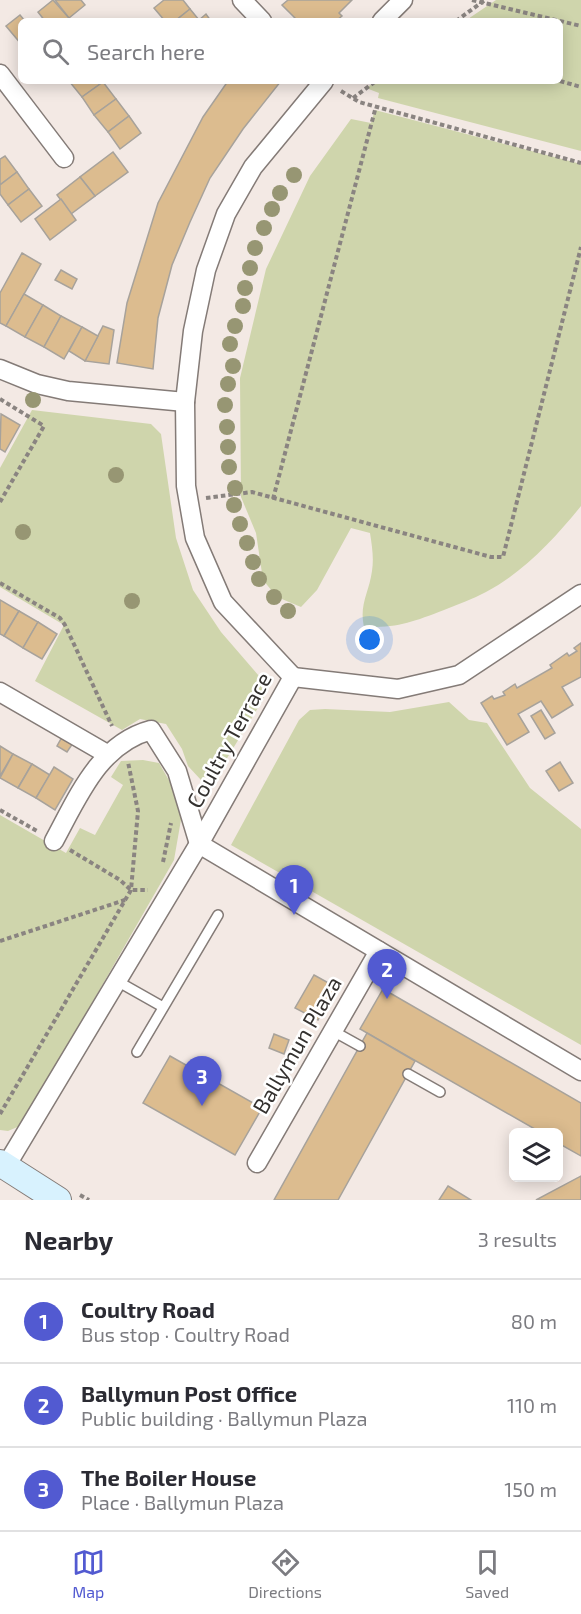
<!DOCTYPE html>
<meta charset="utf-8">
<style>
body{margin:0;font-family:"Exo 2",sans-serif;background:#f2f2f3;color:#2b2b33}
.controls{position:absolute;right:18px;bottom:18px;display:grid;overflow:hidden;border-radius:9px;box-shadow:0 3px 15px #0003}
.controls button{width:54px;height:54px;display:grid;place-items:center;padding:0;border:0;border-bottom:2px solid #e1e1e2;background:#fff;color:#2b2b33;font:30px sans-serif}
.you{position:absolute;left:370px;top:640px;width:21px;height:21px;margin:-15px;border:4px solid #fff;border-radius:50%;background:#1a73e8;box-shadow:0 0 0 9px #1a73e833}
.badge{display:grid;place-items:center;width:39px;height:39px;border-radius:50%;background:#525ad1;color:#fff;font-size:20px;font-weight:700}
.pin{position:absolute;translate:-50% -50px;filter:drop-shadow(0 2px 3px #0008)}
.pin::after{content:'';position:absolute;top:32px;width:21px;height:18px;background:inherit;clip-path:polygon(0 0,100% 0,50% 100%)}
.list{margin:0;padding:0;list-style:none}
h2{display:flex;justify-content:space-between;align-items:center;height:78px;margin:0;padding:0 24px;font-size:26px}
h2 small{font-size:20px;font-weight:400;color:#7c7c81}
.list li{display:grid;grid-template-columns:39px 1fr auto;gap:18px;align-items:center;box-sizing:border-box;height:84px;padding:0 24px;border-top:2px solid #e1e1e2}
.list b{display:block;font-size:22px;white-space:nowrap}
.list p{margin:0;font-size:20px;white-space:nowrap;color:#7c7c81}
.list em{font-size:20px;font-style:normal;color:#7c7c81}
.icon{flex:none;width:33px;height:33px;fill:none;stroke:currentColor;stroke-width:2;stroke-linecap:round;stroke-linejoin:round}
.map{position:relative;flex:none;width:581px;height:1200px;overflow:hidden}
.search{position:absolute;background:#fff;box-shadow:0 3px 15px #0003;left:18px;right:18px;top:18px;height:66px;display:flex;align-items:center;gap:15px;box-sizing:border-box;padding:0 21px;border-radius:9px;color:#7c7c81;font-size:22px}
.sheet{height:330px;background:#fff}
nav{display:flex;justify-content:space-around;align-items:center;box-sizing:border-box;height:84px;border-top:2px solid #e1e1e2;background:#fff;font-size:16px;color:#7c7c81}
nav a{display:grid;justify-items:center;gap:3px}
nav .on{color:#525ad1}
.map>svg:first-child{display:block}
</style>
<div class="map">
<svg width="581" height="1200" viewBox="0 0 581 1200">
<rect width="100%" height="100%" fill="#f3e9e4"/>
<g fill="#cfd5ac">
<polygon points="496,0 581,0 581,151 378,98 379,93 366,88 377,81 560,81 560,21 465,21"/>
<path d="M375 110 581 164V506C555 538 524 572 486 592 473 599 458 604 444 610 413 622 397 628 364 627 359 604 369 593 372 571 374 558 372 546 370 533L351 528 317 590 301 607 277 597 263 580 256 533 241 497 240 378 266 269 310 176 351 119 371 123Z"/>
<polygon points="32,410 151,424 161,434 176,538 193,590 221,632 259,676 264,698 221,768 201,780 188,766 182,749 166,724 140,719 122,730 35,681 64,625 0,587 0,468"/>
<polygon points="449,702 469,720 487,723 530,788 581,829 581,1045 231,845 299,720 310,710 325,709 390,712"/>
<polygon points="143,760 159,763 174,789 182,814 174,860 22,1125 8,1131 0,1130 0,815 66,853 80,828 95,835 123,785 111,777 121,761"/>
</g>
<g fill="#dcbc8f" stroke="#a7a29b" stroke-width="1.5">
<polygon points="53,0 69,18 65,21 45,21 38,12"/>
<polygon points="55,0 81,0 85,5 69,18"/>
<polygon points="164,0 183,0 190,9 175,21 165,21 154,8"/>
<polygon points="288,0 352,0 339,13 342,16 336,21 298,21 282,5"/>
<polygon points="190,9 199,20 206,14 211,21 175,21"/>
<polygon points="20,15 25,21 21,21 21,44 6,26"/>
<polygon points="69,81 102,81 103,82 82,97"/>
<polygon points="228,81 281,81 243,129 210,178 190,222 172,265 158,318 153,369 117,363 127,303 158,203 203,117"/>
<polygon points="103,82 116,99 94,115 82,97"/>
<polygon points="116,99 129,116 108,132 94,115"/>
<polygon points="129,116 141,133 120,149 108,132"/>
<polygon points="113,152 128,172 95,196 80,177"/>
<polygon points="5,156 17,172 0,185 0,159"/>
<polygon points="17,172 29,189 8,205 0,194 0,185"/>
<polygon points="80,177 95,196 71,214 57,195"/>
<polygon points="29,189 42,206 21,222 8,205"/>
<polygon points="61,199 76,220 50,240 35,219"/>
<polygon points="22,253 41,264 6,326 0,323 0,293"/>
<polygon points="61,270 77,279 72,289 55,280"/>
<polygon points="24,294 43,305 25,337 6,326"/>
<polygon points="43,305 61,316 44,347 25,337"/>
<polygon points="61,316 82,327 64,359 44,347"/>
<polygon points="103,326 114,330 109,364 85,361"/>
<polygon points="82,327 98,336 85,361 69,351"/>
<polygon points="1,414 20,425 5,452 0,449"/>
<polygon points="0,600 19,611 4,636 0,634"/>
<polygon points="19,611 38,622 23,648 4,636"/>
<polygon points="38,622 57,634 42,659 23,648"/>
<polygon points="581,643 581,677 562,687 573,705 552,718 541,701 518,714 529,732 507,745 481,703 492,696 494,699 505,695 503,692 515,684 517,688 552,668 550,665 567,653 569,656 577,651 574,648"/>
<polygon points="541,710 555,733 545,739 531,716"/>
<polygon points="62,737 73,743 67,752 57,746"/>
<polygon points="0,746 13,754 0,776"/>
<polygon points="13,754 32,764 18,788 0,778"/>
<polygon points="560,762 573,783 559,791 546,771"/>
<polygon points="32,764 50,775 36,798 18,788"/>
<polygon points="54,767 73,779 55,810 36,798"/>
<polygon points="314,975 336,987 318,1020 295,1008"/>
<polygon points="383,989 581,1103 581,1156 558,1143 558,1132 540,1132 360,1029"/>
<polygon points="367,1033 415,1061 338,1200 274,1200"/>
<polygon points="274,1034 289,1040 284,1054 269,1048"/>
<polygon points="170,1056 262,1108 235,1155 143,1103"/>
<polygon points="581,1176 581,1200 536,1200"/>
<polygon points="448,1186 471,1200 439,1200"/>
</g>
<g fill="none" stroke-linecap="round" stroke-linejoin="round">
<g stroke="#847b77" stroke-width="12">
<g id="service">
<polyline points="117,981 163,1007"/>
<polyline points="333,1031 360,1046"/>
<polyline points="137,1052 218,915"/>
<polyline points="408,1074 440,1092"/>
</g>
</g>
<g stroke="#847b77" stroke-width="21">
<g id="minor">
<polyline points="242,0 262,21"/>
<polyline points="382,21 403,0"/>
<polyline points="0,74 64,158"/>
<polyline points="0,369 37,384 68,391 185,402"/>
<polyline points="293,677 398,689 459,675 581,594"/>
<polyline points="0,692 107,754"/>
<path d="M54 841C78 797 99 744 151 730L177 771 199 844"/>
<polyline points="199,844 581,1071"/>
<polyline points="257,1163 379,951"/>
<polyline points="6,1166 199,844 293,677 223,602 195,538 186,486 185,402 193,331 206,270 226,214 253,167 324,81"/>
</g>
</g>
<g stroke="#847b77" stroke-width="28">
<polyline id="secondary" points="0,1163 58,1200"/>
</g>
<g stroke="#8a8481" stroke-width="4" stroke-dasharray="4.5 3" stroke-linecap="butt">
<polyline points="472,0 581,26"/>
<polyline points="456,21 485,0"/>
<polyline points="560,81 581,87"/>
<polyline points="341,91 359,102 581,163"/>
<polyline points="353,98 376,81"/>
<polyline points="0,399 44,426 0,502"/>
<polyline points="206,498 252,492 491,557 503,557 581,247"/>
<polyline points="273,499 375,110"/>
<polyline points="0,583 60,618 65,625 112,726"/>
<polyline points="0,810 37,831"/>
<polyline points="70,850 120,880 131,890 148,890"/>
<polyline points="163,862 171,823"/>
<polyline points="0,941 125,900"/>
<polyline points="0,1114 131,890 138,811 128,762"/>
<polyline points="80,1195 89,1200"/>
</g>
<use href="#service" stroke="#fff" stroke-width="9"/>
<use href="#minor" stroke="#fff" stroke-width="18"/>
<use href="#secondary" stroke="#d8f2fe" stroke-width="26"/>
</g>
<g fill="#979673">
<circle cx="294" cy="175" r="8"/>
<circle cx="280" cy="193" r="8"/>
<circle cx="272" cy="209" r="8"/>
<circle cx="264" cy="228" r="8"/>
<circle cx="255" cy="248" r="8"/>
<circle cx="250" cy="268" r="8"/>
<circle cx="245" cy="288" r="8"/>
<circle cx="243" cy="306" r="8"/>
<circle cx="235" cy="326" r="8"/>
<circle cx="230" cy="344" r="8"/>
<circle cx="233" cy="366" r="8"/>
<circle cx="228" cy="384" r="8"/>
<circle cx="33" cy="400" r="8"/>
<circle cx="225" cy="405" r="8"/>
<circle cx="227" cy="427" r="8"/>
<circle cx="228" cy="447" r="8"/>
<circle cx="229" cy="467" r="8"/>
<circle cx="116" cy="475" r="8"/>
<circle cx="235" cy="488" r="8"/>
<circle cx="234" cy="505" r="8"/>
<circle cx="240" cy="524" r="8"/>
<circle cx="23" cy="532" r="8"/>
<circle cx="247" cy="543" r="8"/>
<circle cx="253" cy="562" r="8"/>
<circle cx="259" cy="579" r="8"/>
<circle cx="274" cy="597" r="8"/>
<circle cx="132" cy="601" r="8"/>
<circle cx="288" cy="611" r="8"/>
</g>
<g text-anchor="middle" stroke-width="5" stroke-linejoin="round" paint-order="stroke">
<g font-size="22" fill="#34312f" stroke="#fff">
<text transform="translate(229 740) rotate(-61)" y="8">Coultry Terrace</text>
<text transform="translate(297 1045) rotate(-60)" y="8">Ballymun Plaza</text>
</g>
</g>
</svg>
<div class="controls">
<button><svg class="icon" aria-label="layers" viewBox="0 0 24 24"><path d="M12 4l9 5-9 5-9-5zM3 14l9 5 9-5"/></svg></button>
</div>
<div class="you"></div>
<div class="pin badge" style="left:294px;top:915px">1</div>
<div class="pin badge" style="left:387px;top:999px">2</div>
<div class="pin badge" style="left:202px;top:1106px">3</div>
<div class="search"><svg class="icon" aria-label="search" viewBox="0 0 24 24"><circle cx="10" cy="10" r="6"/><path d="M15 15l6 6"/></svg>Search here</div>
</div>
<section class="sheet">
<h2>Nearby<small>3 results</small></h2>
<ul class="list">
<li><span class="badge">1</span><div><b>Coultry Road</b><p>Bus stop · Coultry Road</p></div><em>80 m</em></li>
<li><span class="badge">2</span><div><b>Ballymun Post Office</b><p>Public building · Ballymun Plaza</p></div><em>110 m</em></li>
<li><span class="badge">3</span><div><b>The Boiler House</b><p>Place · Ballymun Plaza</p></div><em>150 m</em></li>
</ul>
</section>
<nav>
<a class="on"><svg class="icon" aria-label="map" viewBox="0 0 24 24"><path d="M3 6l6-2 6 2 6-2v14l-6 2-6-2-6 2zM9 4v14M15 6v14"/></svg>Map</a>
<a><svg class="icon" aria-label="directions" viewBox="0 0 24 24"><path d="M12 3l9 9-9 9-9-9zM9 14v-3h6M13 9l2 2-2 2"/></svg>Directions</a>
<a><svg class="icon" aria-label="saved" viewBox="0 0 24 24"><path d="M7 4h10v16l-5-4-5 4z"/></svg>Saved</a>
</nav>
